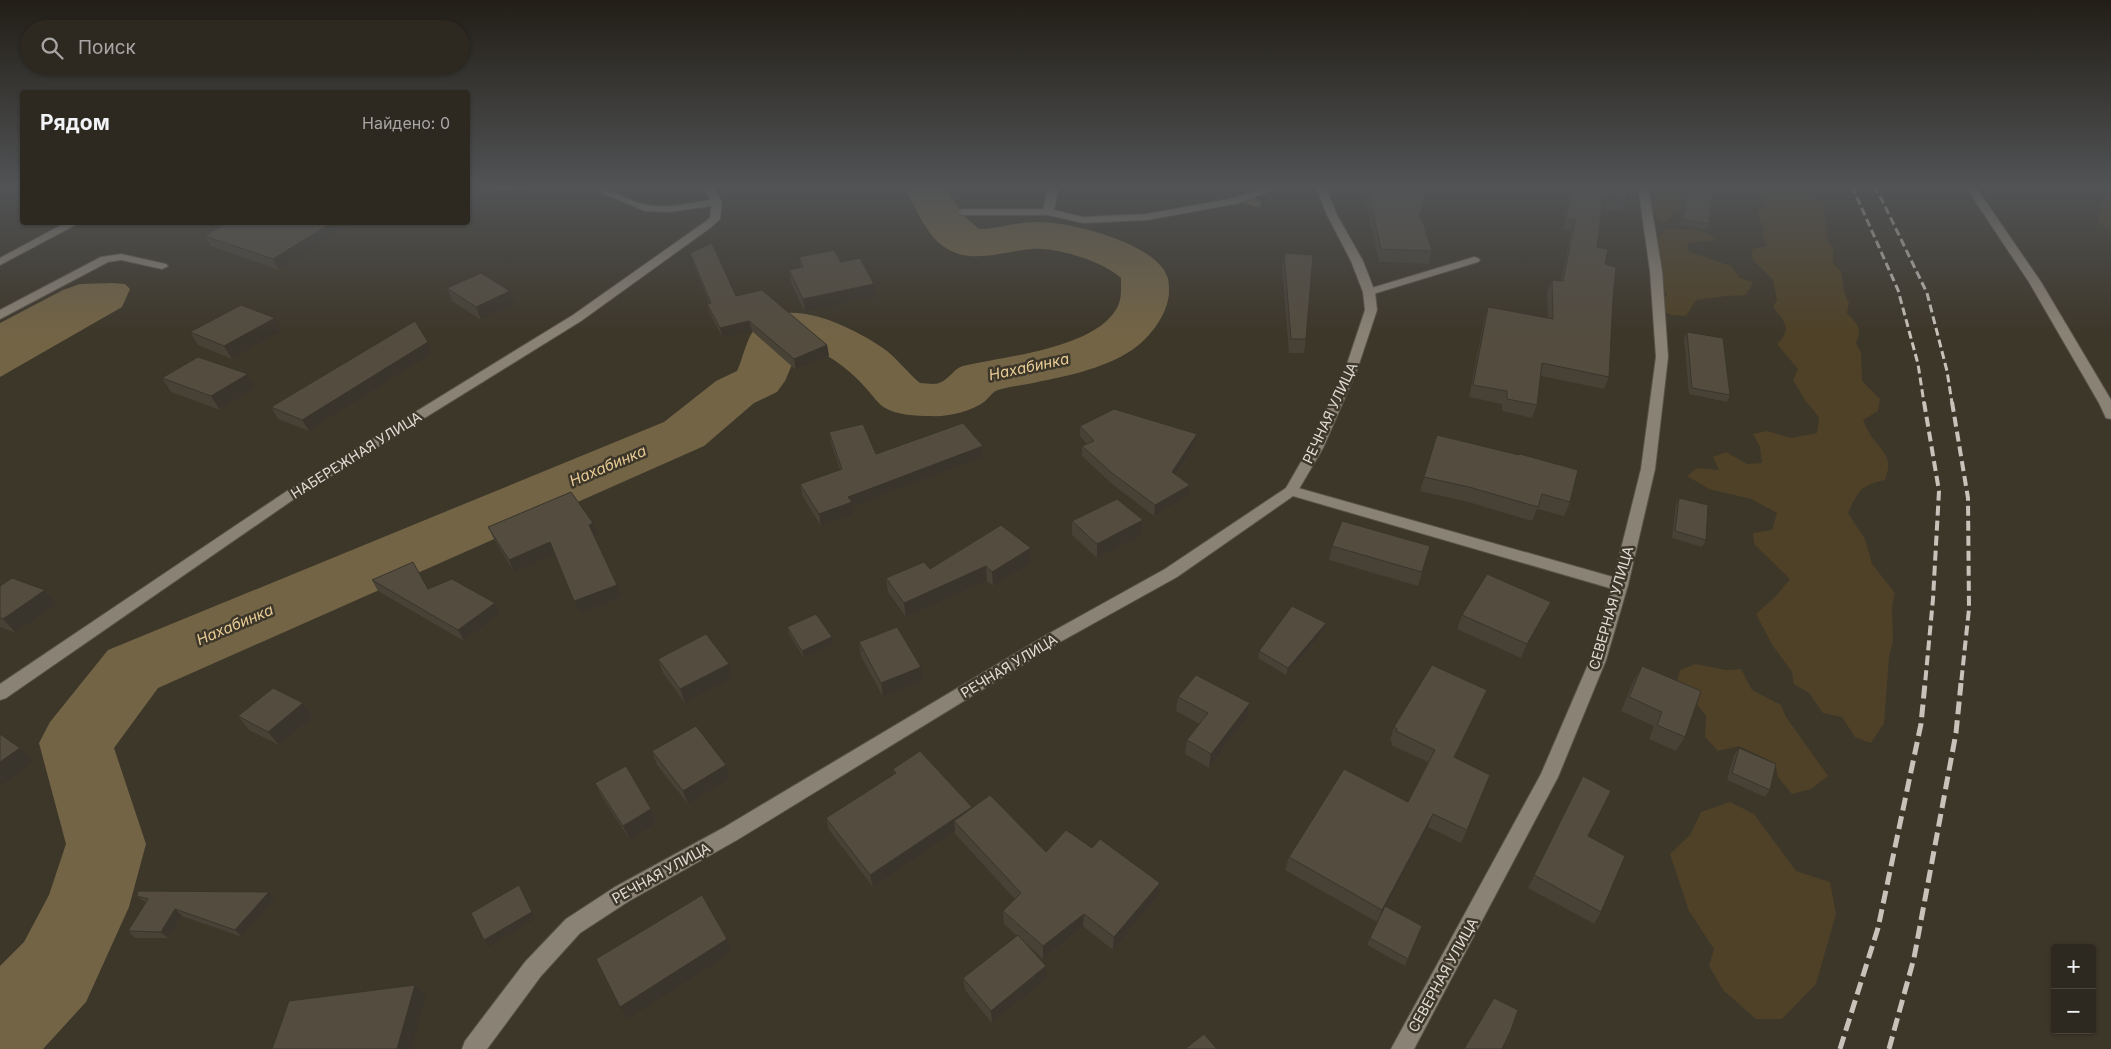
<!DOCTYPE html>
<html lang="ru">
<meta charset="utf-8">
<style>
body{margin:0;font-family:Inter,sans-serif;background:#3a352d;color:#f1f3f6}
.controls{position:absolute;right:15px;bottom:15px;display:grid;overflow:hidden;border-radius:5px;box-shadow:0 1px 4px #0004}
.controls button{width:45px;height:45px;display:grid;place-items:center;padding:0;border:0;border-bottom:1px solid #49453e;background:#2e2920;color:#f1f3f6;font:25px sans-serif}
.list{margin:0;padding:0;list-style:none}
h2{display:flex;justify-content:space-between;align-items:center;height:65px;margin:0;padding:0 20px;font-size:21px}
h2 small{font-size:16px;font-weight:400;color:#a7a6a5}
.icon{flex:none;width:28px;height:28px;fill:none;stroke:currentColor;stroke-width:2;stroke-linecap:round;stroke-linejoin:round}
.map{position:relative;flex:none;width:2111px;height:1049px;overflow:hidden}
.search{position:absolute;background:#2e2920;box-shadow:0 1px 4px #0004;left:20px;top:20px;width:450px;height:55px;display:flex;align-items:center;gap:12px;box-sizing:border-box;padding:0 18px;border-radius:28px;color:#a7a6a5;font-size:19px}
.panel{position:absolute;background:#2e2920;box-shadow:0 1px 4px #0004;left:20px;top:90px;width:450px;height:135px;border-radius:5px}
.map>svg:first-child{display:block}
</style>
<div class="map">
<svg width="2111" height="1049" viewBox="0 0 2111 1049">
<rect width="100%" height="100%" fill="#3d372a"/>
<g fill="#4e4127">
<polygon points="1657,186 1690,186 1695,215 1675,212 1667,222 1659,221 1654,214 1651,201 1658,195"/>
<path d="M1764 186H1808L1813 196 1824 206 1828 242 1833 247V264L1841 271 1844 292 1849 303 1847 313C1857 324 1863 328 1856 343L1861 353 1862 381 1880 399 1878 411 1863 420C1866 427 1870 435 1875 441 1887 456 1892 460 1885 480 1860 486 1859 490 1848 513L1865 539 1872 564 1895 593 1892 606 1893 641 1889 657 1884 723 1871 743 1855 737 1842 717 1823 713 1809 693 1794 684 1792 672 1773 646 1756 614 1776 596 1790 579 1754 544 1753 533 1772 530 1777 513 1751 499 1709 489 1687 476 1697 468 1719 470 1713 457 1726 452 1747 464 1762 463 1760 447 1753 434 1767 431 1791 438 1817 433 1819 417 1805 400 1793 380 1798 369 1777 344C1793 330 1784 320 1773 307L1777 300 1773 280 1751 258 1753 249 1768 246 1762 234 1764 229 1757 212 1765 205 1759 193Z"/>
<polygon points="2105,186 2111,186 2111,233 2098,221"/>
<path d="M1667 229C1682 229 1706 228 1717 240L1687 243 1689 252 1731 266 1740 278 1753 282 1746 295 1726 296 1696 300 1686 316C1674 315 1665 317 1661 304L1667 294C1657 282 1649 251 1659 237 1661 234 1664 231 1667 229Z"/>
<polygon points="1696,664 1726,670 1741,669 1752,690 1781,705 1786,717 1828,776 1811,789 1792,794 1778,777 1775,763 1739,746 1718,751 1705,737 1706,716 1695,702 1676,686 1680,670"/>
<polygon points="1730,802 1754,814 1796,871 1830,882 1836,914 1816,984 1782,1019 1756,1019 1723,990 1709,966 1714,949 1689,911 1670,854 1690,835 1701,812"/>
</g>
<polygon fill="#736446" points="112,283 125,284 130,289 122,307 0,377 0,323 63,290 80,284"/>
<g fill="none" stroke-linecap="round" stroke-linejoin="round">
<polyline stroke="#736446" stroke-width="8" points="1244,199 1257,203"/>
<polyline stroke="#736446" stroke-width="13" points="0,1012 24,1005"/>
<path fill="#736446" fill-rule="evenodd" d="M903 186H945L964 216 979 229C999 229 1019 221 1039 222 1071 222 1155 243 1167 276 1169 280 1169 287 1169 291 1169 313 1150 338 1132 350 1102 370 1062 377 1028 384 1018 386 1007 387 998 390 993 391 989 398 984 402 970 412 947 417 930 416 916 416 897 415 885 408 877 403 871 393 864 386 848 368 822 349 798 343L794 360 785 381 777 392 754 403 704 446 158 688 114 748 146 844 129 907 86 1002 43 1049H0V966L24 942 49 895 66 844 39 743 50 722 108 650 664 422 716 381 737 371C744 356 746 338 757 326 788 293 858 330 887 351 899 361 908 373 920 383 926 383 934 385 939 383 949 380 954 368 963 366 1005 356 1094 349 1117 308 1122 299 1121 288 1121 278 1102 261 1057 247 1032 249 1002 251 970 266 943 246 924 232 915 205 903 186Z"/>
<g stroke="#595349" stroke-width="2">
<g id="lane">
<polygon points="468,186 536,186 531,189 468,191"/>
<path d="M585 186C608 184 625 201 647 205 670 209 695 202 717 199L722 202 717 205 670 212 645 211Z"/>
<polygon points="1049,186 1059,186 1054,210 1083,217 1147,214 1234,198 1269,186 1283,186 1240,203 1147,220 1083,223 1048,215 962,215 957,212 962,209 1043,209"/>
<polygon points="1965,186 1975,186 2041,282 2111,400 2111,419 2106,418 2099,403 2029,282"/>
<polygon points="121,254 166,264 168,266 162,269 121,260 108,262 0,319 0,310 101,257"/>
<polygon points="1474,257 1478,258 1480,260 1478,262 1373,294 1365,294 1363,292 1365,290"/>
<polygon points="1291,486 1620,579 1626,581 1628,585 1626,589 1620,591 1286,494 1284,491 1286,488"/>
</g>
</g>
<g stroke="#595349" stroke-width="2">
<g id="street">
<polygon points="702,186 712,186 722,202 720,219 710,228 581,321 297,497 6,698 0,700 0,684 287,491 573,315 702,224 710,218 712,202"/>
<polygon points="1315,186 1325,186 1337,215 1363,261 1375,292 1377,310 1357,370 1323,448 1296,494 1177,577 1060,642 737,840 629,901 580,933 541,976 487,1049 462,1049 465,1041 525,962 566,919 615,887 723,828 1048,634 1165,569 1286,488 1309,448 1345,370 1365,310 1363,292 1351,261 1327,215"/>
<polygon points="1638,186 1648,186 1662,271 1668,357 1655,469 1628,585 1606,660 1558,777 1414,1049 1391,1049 1541,774 1590,660 1612,585 1641,469 1656,357 1650,271"/>
<polygon points="67,222 81,222 0,265 0,258"/>
</g>
</g>
<use href="#lane" fill="#8a8275" fill-rule="evenodd"/>
<use href="#street" fill="#8a8275" fill-rule="evenodd"/>
<g stroke="#c7c3bb" stroke-width="3" stroke-dasharray="8 4" stroke-linecap="butt">
<polyline points="1852,186 1898,290 1918,364 1924,403"/>
<polyline points="1873,186 1881,198 1927,293 1947,371 1952,403"/>
</g>
<g stroke="#c7c3bb" stroke-width="4" stroke-dasharray="10 5" stroke-linecap="butt">
<polyline points="1924,402 1939,491 1933,599 1925,684"/>
<polyline points="1952,402 1968,498 1969,609 1961,684"/>
</g>
<g stroke="#c7c3bb" stroke-width="5" stroke-dasharray="13 6" stroke-linecap="butt">
<polyline points="1840,1049 1878,928 1921,724 1925,683"/>
<polyline points="1889,1049 1914,958 1956,733 1961,683"/>
</g>
</g>
<g fill="#474136">
<polygon points="1362,186 1428,186 1419,219 1432,251 1429,264 1379,262"/>
<polygon points="1564,186 1626,186 1626,200 1622,211 1602,209 1597,247 1605,264 1613,298 1609,377 1604,389 1541,376 1537,405 1532,418 1502,411 1502,404 1469,397 1484,320 1488,307 1548,318 1547,292 1552,280 1561,281 1571,231 1563,230 1570,186"/>
<polygon points="1685,186 1713,186 1709,224 1707,230 1680,225"/>
<polygon points="228,222 356,222 279,270 211,246 205,236"/>
<polygon points="690,253 736,296 827,345 829,356 796,370 752,331 723,338 710,314 707,304 709,303 693,263"/>
<polygon points="1284,253 1306,339 1304,353 1289,353 1282,266"/>
<polygon points="799,257 841,262 876,297 805,312 791,283 789,270 800,267"/>
<polygon points="447,288 510,291 515,304 481,320 452,301"/>
<polygon points="282,331 232,359 198,345 190,332"/>
<polygon points="1687,332 1730,395 1727,402 1689,394 1684,338"/>
<polygon points="428,342 433,353 309,431 278,419 271,407"/>
<polygon points="162,378 256,388 220,410 171,392"/>
<polygon points="1080,426 1196,444 1176,475 1189,495 1154,516 1111,483 1082,456 1082,446 1087,444 1080,436"/>
<polygon points="829,432 876,454 983,446 983,457 852,507 854,514 821,526 802,495 800,484 840,470 831,443"/>
<polygon points="1437,435 1570,502 1564,516 1537,509 1532,521 1465,501 1420,491"/>
<polygon points="1679,498 1706,540 1702,547 1672,538 1676,505"/>
<polygon points="1143,520 1142,535 1097,558 1072,535 1072,521"/>
<polygon points="488,527 598,536 595,537 622,597 580,614 555,554 514,572 494,539"/>
<polygon points="1332,546 1430,546 1418,586 1329,560"/>
<polygon points="1031,563 993,586 987,581 906,617 888,592 886,578 930,569"/>
<polygon points="372,580 428,589 495,603 500,613 464,641 378,591"/>
<polygon points="0,586 45,590 57,604 16,633 0,627"/>
<polygon points="1551,602 1544,616 1521,658 1457,629 1462,615"/>
<polygon points="1326,623 1325,630 1286,675 1258,658 1259,651"/>
<polygon points="787,627 834,644 804,658 789,634"/>
<polygon points="859,642 923,681 883,697 861,656"/>
<polygon points="658,659 733,678 685,703 663,673"/>
<polygon points="1642,666 1685,737 1676,751 1649,739 1654,726 1621,711 1634,680"/>
<polygon points="1487,690 1481,703 1455,757 1467,830 1461,843 1428,827 1385,906 1422,926 1405,966 1367,945 1381,915 1377,922 1285,870 1289,857 1408,802 1428,762 1391,745 1392,742 1390,740 1394,727"/>
<polygon points="1178,697 1247,717 1209,768 1185,754 1187,740 1200,724 1176,711"/>
<polygon points="303,703 313,717 279,745 249,730 238,716"/>
<polygon points="1739,748 1770,790 1765,797 1727,780 1734,755"/>
<polygon points="652,751 730,779 688,804 657,765"/>
<polygon points="893,769 972,807 972,808 1046,852 1092,848 1160,883 1158,896 1113,950 1083,926 1043,959 1025,942 1046,966 1046,979 992,1023 965,990 963,978 1017,936 1004,924 1003,911 1015,899 955,834 955,831 873,887 829,830 826,818 894,775"/>
<polygon points="1583,776 1588,836 1601,912 1594,924 1528,888"/>
<polygon points="595,783 651,809 657,823 630,840 602,797"/>
<polygon points="269,892 275,899 242,937 182,916 168,938 135,938 128,931 146,903 137,896"/>
</g>
<g fill="#3a352c">
<polygon points="482,186 490,186 493,192 468,210 468,195"/>
<polygon points="333,222 356,222 279,270 273,259"/>
<polygon points="874,284 876,297 805,312 803,299"/>
<polygon points="510,291 515,304 481,320 476,307"/>
<polygon points="275,318 282,331 232,359 224,346"/>
<polygon points="749,321 752,331 723,338 720,328"/>
<polygon points="428,342 433,353 309,431 302,420"/>
<polygon points="827,345 829,356 796,370 794,359"/>
<polygon points="248,374 256,388 220,410 211,396"/>
<polygon points="1197,434 1196,444 1171,482 1172,472"/>
<polygon points="983,446 983,457 852,507 854,514 821,526 819,514 848,497"/>
<polygon points="1190,485 1189,495 1154,516 1155,505"/>
<polygon points="1143,520 1142,535 1097,558 1097,544"/>
<polygon points="593,523 598,536 594,537 589,525"/>
<polygon points="550,542 555,554 514,572 509,560"/>
<polygon points="1031,548 1031,563 993,586 992,572"/>
<polygon points="986,566 987,581 906,617 904,603"/>
<polygon points="617,585 622,597 580,614 574,601"/>
<polygon points="45,590 57,604 16,633 3,619"/>
<polygon points="1551,602 1544,616 1521,658 1527,644"/>
<polygon points="495,603 500,613 464,641 458,630"/>
<polygon points="1326,623 1325,630 1286,675 1288,668"/>
<polygon points="832,637 834,644 804,658 802,651"/>
<polygon points="729,664 733,678 685,703 680,689"/>
<polygon points="921,667 923,681 883,697 881,683"/>
<polygon points="1487,690 1481,703 1448,770 1454,757"/>
<polygon points="303,703 313,717 279,745 268,732"/>
<polygon points="1250,703 1247,717 1209,768 1211,754"/>
<polygon points="20,748 34,762 0,786 0,762"/>
<polygon points="726,765 730,779 688,804 683,791"/>
<polygon points="972,807 973,819 954,821 955,831 873,887 870,875"/>
<polygon points="651,809 657,823 630,840 623,826"/>
<polygon points="1433,814 1428,827 1377,922 1382,910"/>
<polygon points="1160,883 1158,896 1113,950 1114,937"/>
<polygon points="519,885 523,892 536,918 488,947 484,940"/>
<polygon points="269,892 275,899 242,937 235,930"/>
<polygon points="175,909 182,916 168,938 161,932"/>
<polygon points="1084,914 1083,926 1043,959 1043,946"/>
<polygon points="727,939 732,952 628,1019 620,1007"/>
<polygon points="1046,966 1046,979 992,1023 991,1011"/>
<polygon points="415,985 426,997 411,1049 397,1049"/>
</g>
<g fill="#534c3f" stroke="#3a352c">
<polygon points="468,186 482,186 468,195"/>
<polygon points="1367,186 1428,186 1419,219 1422,219 1432,251 1381,249"/>
<polygon points="1572,186 1626,186 1626,200 1603,197 1597,247 1608,249 1605,264 1616,267 1613,298 1609,377 1542,363 1537,405 1507,399 1507,391 1473,385 1488,307 1553,319 1552,280 1563,281 1575,220 1566,218"/>
<polygon points="1687,186 1713,186 1709,224 1683,219"/>
<polygon points="228,222 333,222 273,259 205,236"/>
<polygon points="712,243 736,296 762,290 827,345 794,359 749,321 720,328 707,304 711,303 690,253"/>
<polygon points="834,250 841,262 860,258 874,284 803,299 789,270 803,267 799,257"/>
<polygon points="1284,253 1313,255 1306,339 1291,339"/>
<polygon points="481,273 510,291 476,307 447,288"/>
<polygon points="241,305 275,318 224,346 190,332"/>
<polygon points="415,321 428,342 302,420 271,407"/>
<polygon points="1687,332 1723,338 1730,395 1692,388"/>
<polygon points="198,357 248,374 211,396 162,378"/>
<polygon points="1114,409 1197,434 1172,472 1190,485 1155,505 1112,473 1082,446 1094,441 1080,426"/>
<polygon points="963,423 983,446 848,497 852,502 819,514 800,484 842,469 829,432 863,424 876,454"/>
<polygon points="1437,435 1519,455 1520,454 1578,470 1570,502 1542,494 1538,507 1469,487 1424,477"/>
<polygon points="571,492 593,523 589,525 617,585 574,601 550,542 509,560 488,527"/>
<polygon points="1679,498 1708,505 1706,540 1675,531"/>
<polygon points="1117,499 1143,520 1097,544 1072,521"/>
<polygon points="1342,521 1430,546 1422,572 1332,546"/>
<polygon points="1001,525 1031,548 992,572 986,566 904,603 886,578 924,562 930,569"/>
<polygon points="413,562 428,589 452,579 495,603 458,630 372,580"/>
<polygon points="1487,574 1551,602 1527,644 1462,615"/>
<polygon points="12,578 45,590 3,619 0,618 0,586"/>
<polygon points="1292,606 1326,623 1288,668 1259,651"/>
<polygon points="816,614 832,637 802,651 787,627"/>
<polygon points="897,627 921,667 881,683 859,642"/>
<polygon points="706,634 729,664 680,689 658,659"/>
<polygon points="1432,665 1487,690 1454,757 1490,775 1467,830 1433,814 1382,910 1289,857 1344,769 1408,802 1435,750 1396,731 1397,729 1394,727"/>
<polygon points="1642,666 1701,691 1685,737 1657,725 1662,712 1629,697"/>
<polygon points="1196,675 1250,703 1211,754 1187,740 1208,713 1178,697"/>
<polygon points="273,688 303,703 268,732 238,716"/>
<polygon points="696,726 726,765 683,791 652,751"/>
<polygon points="0,734 20,748 0,762"/>
<polygon points="1739,748 1776,764 1770,790 1732,773"/>
<polygon points="920,751 972,807 870,875 826,818 896,773 893,769"/>
<polygon points="626,766 651,809 623,826 595,783"/>
<polygon points="1583,776 1611,791 1588,836 1625,856 1601,912 1534,875"/>
<polygon points="990,795 1046,852 1066,830 1092,848 1100,839 1160,883 1114,937 1084,914 1043,946 1003,911 1021,893 954,821"/>
<polygon points="519,885 532,912 484,940 471,913"/>
<polygon points="138,891 269,892 235,930 175,909 161,932 128,931 148,899 137,896"/>
<polygon points="702,895 727,939 620,1007 596,959"/>
<polygon points="1385,906 1422,926 1408,959 1370,938"/>
<polygon points="1018,935 1046,966 991,1011 963,978"/>
<polygon points="415,985 397,1049 272,1049 289,1001"/>
<polygon points="1494,998 1518,1010 1511,1030 1502,1049 1464,1049"/>
<polygon points="1204,1034 1217,1049 1185,1049"/>
</g>
<linearGradient id="sky" x2="0" y2="1"><stop stop-color="#221e17"/><stop offset="0.56" stop-color="#515355"/><stop offset="1" stop-color="#515355" stop-opacity="0"/></linearGradient>
<rect width="2111" height="333" fill="url(#sky)"/>
<g text-anchor="middle" stroke-width="5" stroke-linejoin="round" paint-order="stroke">
<g font-size="14" fill="#e0dcd5" stroke="#3d372a">
<text transform="translate(1330 413) rotate(-65)" y="5">РЕЧНАЯ УЛИЦА</text>
<text transform="translate(356 455) rotate(-32)" y="5">НАБЕРЕЖНАЯ УЛИЦА</text>
<text transform="translate(1611 608) rotate(-74)" y="5">СЕВЕРНАЯ УЛИЦА</text>
<text transform="translate(1009 666) rotate(-31)" y="5">РЕЧНАЯ УЛИЦА</text>
<text transform="translate(661 873) rotate(-29)" y="5">РЕЧНАЯ УЛИЦА</text>
<text transform="translate(1443 975) rotate(-61)" y="5">СЕВЕРНАЯ УЛИЦА</text>
</g>
<g font-size="15" font-style="italic" fill="#e9cc96" stroke="#3d372a">
<text transform="translate(1029 367) rotate(-12)" y="5">Нахабинка</text>
<text transform="translate(608 466) rotate(-23)" y="5">Нахабинка</text>
<text transform="translate(235 625) rotate(-23)" y="5">Нахабинка</text>
</g>
</g>
</svg>
<div class="controls">
<button>+</button>
<button>−</button>
</div>
<div class="search"><svg class="icon" aria-label="search" viewBox="0 0 24 24"><circle cx="10" cy="10" r="6"/><path d="M15 15l6 6"/></svg>Поиск</div>
<section class="panel">
<h2>Рядом<small>Найдено: 0</small></h2>
<ul class="list">
</ul>
</section>
</div>
